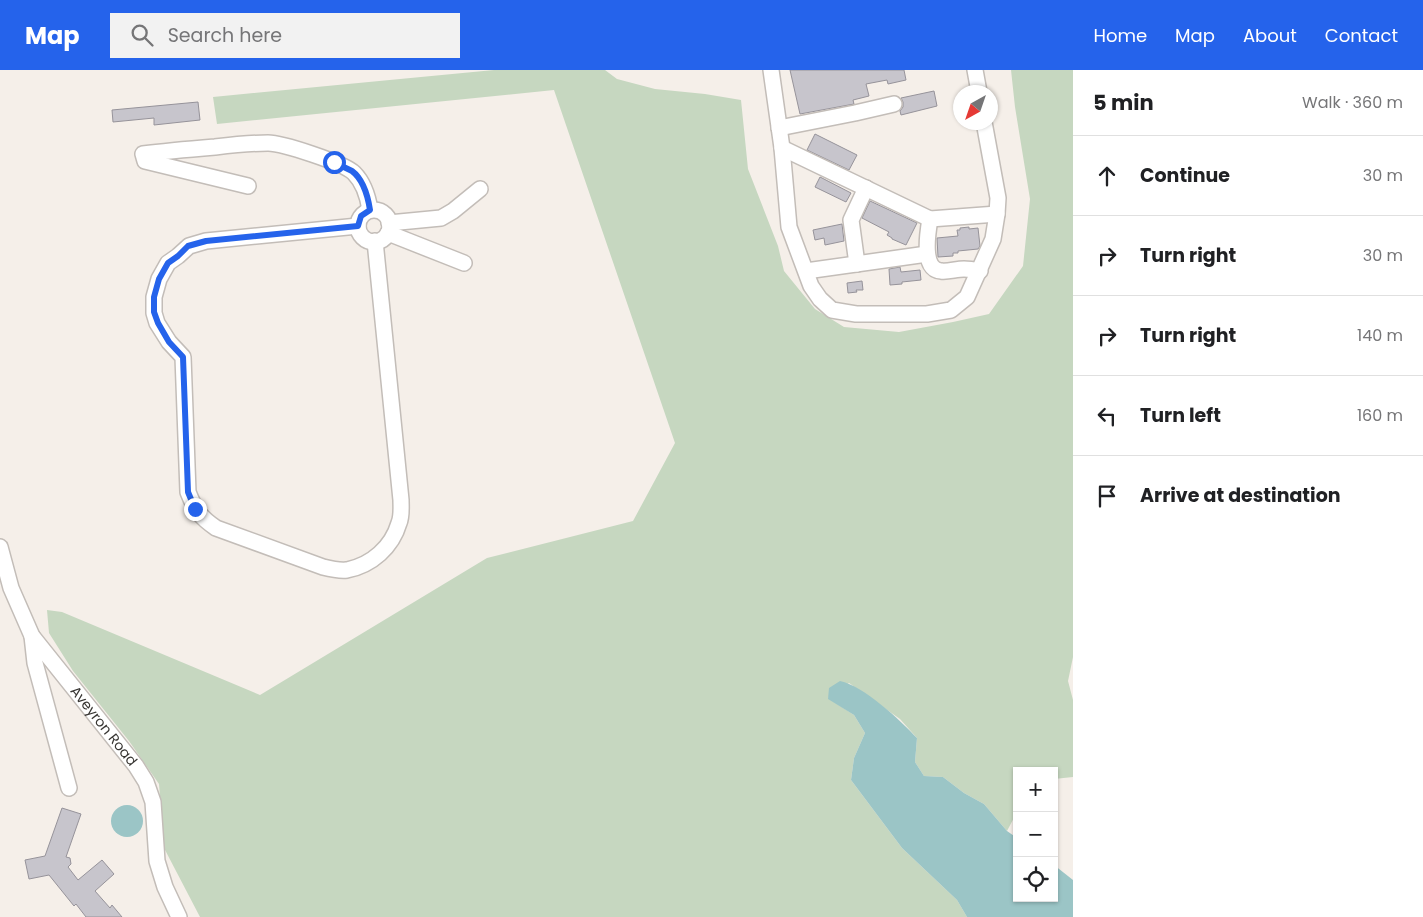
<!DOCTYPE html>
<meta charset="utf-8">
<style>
body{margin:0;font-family:Poppins,sans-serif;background:#f2f2f2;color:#202124}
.controls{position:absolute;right:15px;bottom:15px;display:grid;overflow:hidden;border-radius:0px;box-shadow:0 1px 4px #0004}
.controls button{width:45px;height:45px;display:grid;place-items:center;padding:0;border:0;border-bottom:1px solid #e0e0e0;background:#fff;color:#202124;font:25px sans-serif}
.compass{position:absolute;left:953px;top:15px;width:45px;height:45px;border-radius:50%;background:#fff;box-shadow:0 1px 4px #0004;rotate:220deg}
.stop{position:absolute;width:15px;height:15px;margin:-11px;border:4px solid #2563eb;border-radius:50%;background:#fff}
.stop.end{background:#2563eb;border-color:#fff;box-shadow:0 1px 5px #0008}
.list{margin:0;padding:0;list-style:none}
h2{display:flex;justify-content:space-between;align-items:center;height:65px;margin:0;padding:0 20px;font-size:21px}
h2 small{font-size:16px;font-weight:400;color:#757577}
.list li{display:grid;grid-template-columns:32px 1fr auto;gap:15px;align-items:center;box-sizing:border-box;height:80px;padding:0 20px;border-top:1px solid #e0e0e0}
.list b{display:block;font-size:19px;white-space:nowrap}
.list em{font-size:16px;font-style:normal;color:#757577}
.icon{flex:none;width:28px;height:28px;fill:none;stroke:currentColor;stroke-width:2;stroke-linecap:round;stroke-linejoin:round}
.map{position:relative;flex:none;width:1073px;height:847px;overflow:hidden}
header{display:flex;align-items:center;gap:30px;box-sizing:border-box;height:70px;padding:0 25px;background:#2563eb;color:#fff}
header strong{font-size:24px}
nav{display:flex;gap:28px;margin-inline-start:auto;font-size:18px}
.search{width:350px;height:45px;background:#f2f2f2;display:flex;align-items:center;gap:12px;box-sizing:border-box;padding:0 18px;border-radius:0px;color:#757577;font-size:19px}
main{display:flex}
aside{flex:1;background:#fff}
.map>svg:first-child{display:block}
</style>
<header>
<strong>Map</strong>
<div class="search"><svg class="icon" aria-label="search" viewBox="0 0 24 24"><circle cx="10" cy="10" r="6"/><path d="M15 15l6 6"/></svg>Search here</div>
<nav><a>Home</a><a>Map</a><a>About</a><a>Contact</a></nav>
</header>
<main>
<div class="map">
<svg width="1073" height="847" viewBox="0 0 1073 847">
<rect width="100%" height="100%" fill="#f5efe9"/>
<polygon fill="#c6d7c0" points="494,0 605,0 617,9 655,19 705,24 741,30 748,99 778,176 784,201 815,239 844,257 899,262 953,252 989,244 1023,196 1030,129 1015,37 1011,0 1073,0 1073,587 1068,611 1073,630 1073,707 1054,709 1054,701 1017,701 1017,742 1007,761 984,734 964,723 943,707 924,706 915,692 917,668 900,649 849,613 828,628 854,645 865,663 854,688 851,710 902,778 957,830 967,847 200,847 164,778 159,714 129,671 73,601 49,563 47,540 62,542 260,625 487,488 633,451 675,373 554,20 217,54 213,27"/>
<g fill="#9bc5c6">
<path d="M840 611C864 616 900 650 917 668L915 692 924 706 943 707 964 723 984 734 1007 761 1017 768V828H1054V795L1073 810V847H967L957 830 902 778 851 710 854 688 865 663 854 645 828 629 829 618Z"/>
<circle cx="127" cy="751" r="16"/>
</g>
<g fill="#c7c5cc" stroke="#96939a">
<polygon points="790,0 904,0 906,10 888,14 887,10 866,14 869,26 853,30 854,34 800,44"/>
<polygon points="934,21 937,36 901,45 900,41 903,37 903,32 901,28"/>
<polygon points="198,32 200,50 154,55 154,48 113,52 112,40"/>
<polygon points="815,64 857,85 849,100 807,80"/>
<polygon points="820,107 851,123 846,132 815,117"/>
<polygon points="870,131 917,153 906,175 892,169 892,168 887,165 889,162 862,148"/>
<polygon points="842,154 844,171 825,175 824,168 815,170 813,160"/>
<polygon points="969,157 969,159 978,158 980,176 978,179 958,181 958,183 953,183 953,186 938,187 937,168 958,166 957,160 960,160 960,158"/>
<polygon points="900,197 901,202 920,200 921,210 902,212 902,214 890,215 889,199"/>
<polygon points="862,211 863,220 856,220 857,222 848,223 847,213"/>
<polygon points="62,738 81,744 66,787 70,788 71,794 68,797 78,810 102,790 114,804 95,821 110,838 112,835 122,847 86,847 76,834 74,836 49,805 29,809 25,790 45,786"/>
</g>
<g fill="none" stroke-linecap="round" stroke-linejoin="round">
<g stroke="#c3bdb8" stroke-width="18">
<g id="minor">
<polyline points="771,0 782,78 789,157 811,216 820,229 832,240 856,244 927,244 951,240 967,227 993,169 997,144 998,128 984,52"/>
<polyline points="975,0 979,22"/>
<polyline points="779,58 855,43 894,34"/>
<polyline points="782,78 930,149 997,144"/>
<path d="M248 116 145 91 143 84C167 81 191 79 215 77 232 75 251 73 268 73 282 73 344 93 354 103 364 113 368 127 370 140"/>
<circle cx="374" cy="156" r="16"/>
<path d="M930 149C928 161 921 200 941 201 948 202 956 199 964 199 969 199 975 200 980 201"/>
<polyline points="389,153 441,148 453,141 480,119"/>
<path d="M358 156 206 171 189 176 178 186 168 193 159 209 154 227V243L157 253 169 272 183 287 188 422C195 440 200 447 216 458L323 497C331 499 339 501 347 500 372 495 392 477 399 453 402 446 401 437 401 430L375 171"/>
<polyline points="388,163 464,193"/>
<polyline points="857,194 851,150 866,118"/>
<polyline points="806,201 927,184"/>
<path id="s1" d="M0 477 11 518 32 566 136 696 146 712 153 732 157 791 165 817 179 847"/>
<polyline points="32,566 35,593 69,718"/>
</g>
</g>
<use href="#minor" stroke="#fff" stroke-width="15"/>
</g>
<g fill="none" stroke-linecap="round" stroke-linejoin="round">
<path stroke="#2563eb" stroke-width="6" d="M195 439 188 422 183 287 169 272 158 253 154 242V227L159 209 168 193 178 186 188 176 206 171 358 156 361 146 370 140C368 127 364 110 352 101 346 98 339 95 334 92"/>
</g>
<g text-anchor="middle" stroke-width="4.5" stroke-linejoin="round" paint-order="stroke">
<g font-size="14" fill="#383633" stroke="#fff">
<text dy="5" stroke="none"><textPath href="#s1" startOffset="210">Aveyron Road</textPath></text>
</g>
</g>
</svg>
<div class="controls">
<button>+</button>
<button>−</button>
<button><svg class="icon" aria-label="locate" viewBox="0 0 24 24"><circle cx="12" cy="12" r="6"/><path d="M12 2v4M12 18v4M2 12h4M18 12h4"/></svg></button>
</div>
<svg class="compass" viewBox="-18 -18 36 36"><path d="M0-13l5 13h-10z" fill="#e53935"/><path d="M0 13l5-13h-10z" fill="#757577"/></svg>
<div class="stop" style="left:334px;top:92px"></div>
<div class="stop end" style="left:195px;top:439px"></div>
</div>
<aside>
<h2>5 min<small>Walk · 360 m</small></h2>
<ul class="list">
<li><svg class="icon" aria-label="ahead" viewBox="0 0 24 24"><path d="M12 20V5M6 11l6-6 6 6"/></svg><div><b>Continue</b></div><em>30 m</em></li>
<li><svg class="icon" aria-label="right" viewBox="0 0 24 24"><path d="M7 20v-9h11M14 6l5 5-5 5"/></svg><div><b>Turn right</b></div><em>30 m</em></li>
<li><svg class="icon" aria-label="right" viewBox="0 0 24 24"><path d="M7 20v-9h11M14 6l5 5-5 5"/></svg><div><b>Turn right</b></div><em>140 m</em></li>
<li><svg class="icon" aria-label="left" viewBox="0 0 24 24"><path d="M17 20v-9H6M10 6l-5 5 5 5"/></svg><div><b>Turn left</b></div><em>160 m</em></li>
<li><svg class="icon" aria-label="arrive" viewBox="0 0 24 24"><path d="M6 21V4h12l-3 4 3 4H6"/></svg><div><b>Arrive at destination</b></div></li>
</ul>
</aside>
</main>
